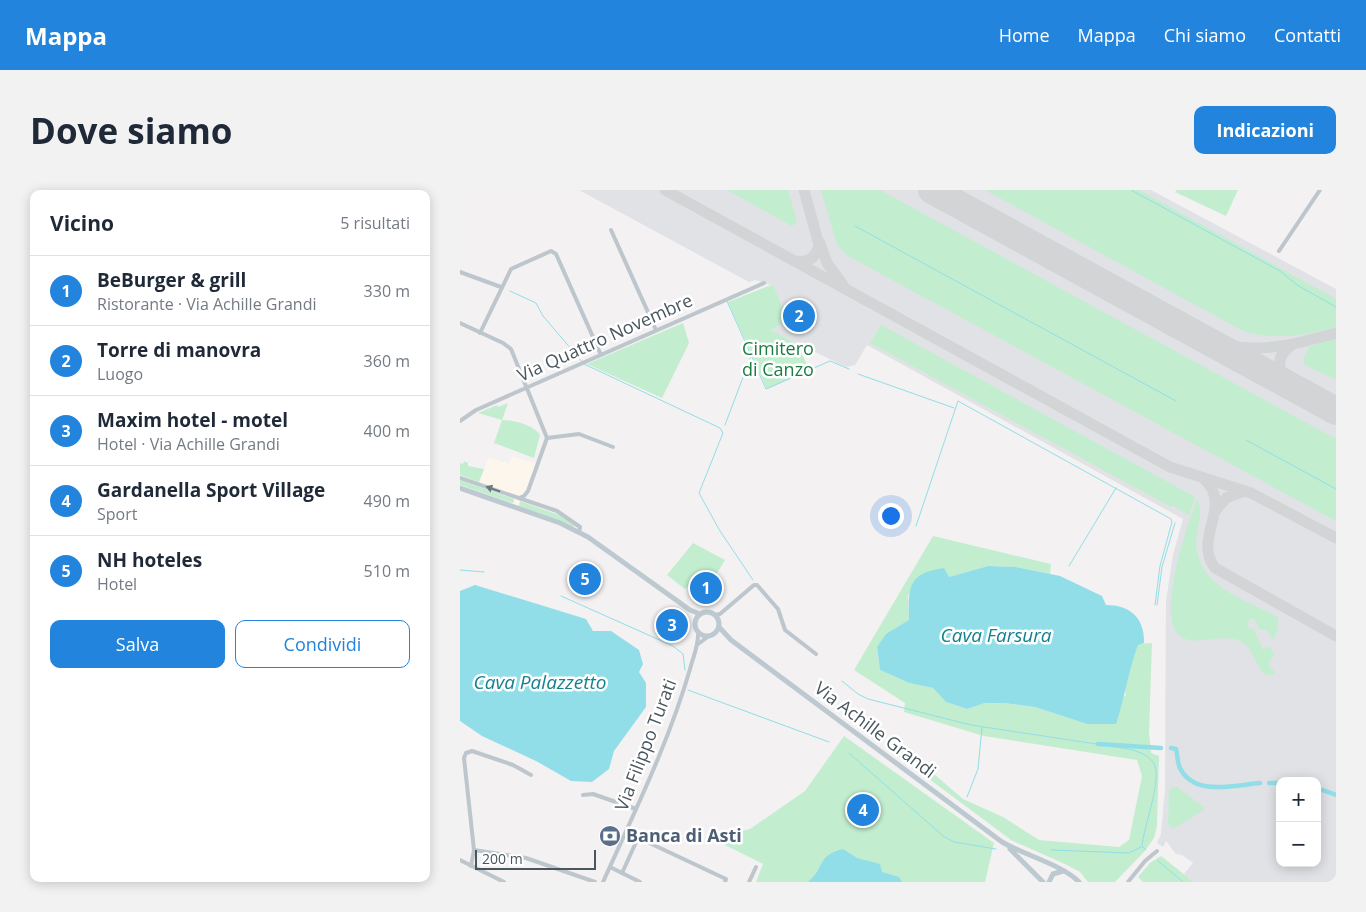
<!DOCTYPE html>
<html lang="it">
<meta charset="utf-8">
<style>
body{margin:0;font-family:"Open Sans",sans-serif;background:#f2f2f3;color:#1f2937}
.controls{position:absolute;right:15px;bottom:15px;display:grid;overflow:hidden;border-radius:10px;box-shadow:0 2px 12px #0003}
.controls button{width:45px;height:45px;display:grid;place-items:center;padding:0;border:0;border-bottom:1px solid #e0e1e3;background:#fff;color:#1f2937;font:25px sans-serif}
.scale{position:absolute;left:15px;bottom:12px;width:121px;box-sizing:border-box;padding-left:5px;border:2px solid #49565d;border-top:0;font-size:14px;line-height:18px;white-space:nowrap;color:#49565d;-webkit-text-stroke:4px #fff;paint-order:stroke}
.you{position:absolute;left:430px;top:325px;width:18px;height:18px;margin:-12px;border:4px solid #fff;border-radius:50%;background:#1a73e8;box-shadow:0 0 0 8px #1a73e833}
.badge{display:grid;place-items:center;width:32px;height:32px;border-radius:50%;background:#2284dc;color:#fff;font-size:16px;font-weight:700}
.pin{position:absolute;translate:-50% -50%;border:2px solid #fff;box-shadow:0 1px 5px #0006}
.list{margin:0;padding:0;list-style:none}
h2{display:flex;justify-content:space-between;align-items:center;height:65px;margin:0;padding:0 20px;font-size:21px}
h2 small{font-size:16px;font-weight:400;color:#747a83}
.list li{display:grid;grid-template-columns:32px 1fr auto;gap:15px;align-items:center;box-sizing:border-box;height:70px;padding:0 20px;border-top:1px solid #e0e1e3}
.list b{display:block;font-size:19px;white-space:nowrap}
.list p{margin:0;font-size:16px;white-space:nowrap;color:#747a83}
.list em{font-size:16px;font-style:normal;color:#747a83}
.actions{display:flex;gap:10px;padding:15px 20px}
.actions a{flex:1;padding:11px 0;border:1px solid #2284dc;border-radius:10px;text-align:center;font-size:18px;color:#2284dc}
.actions .main{background:#2284dc;color:#fff}
.map{position:relative;flex:none;width:876px;height:692px;overflow:hidden;border-radius:10px}
header{display:flex;align-items:center;gap:30px;box-sizing:border-box;height:70px;padding:0 25px;background:#2284dc;color:#fff}
header strong{font-size:24px}
nav{display:flex;gap:28px;margin-inline-start:auto;font-size:18px}
.intro{display:flex;align-items:center;justify-content:space-between;box-sizing:border-box;height:120px;padding:0 30px}
h1{margin:0;font-size:35px}
.button{padding:12px 22px;border-radius:10px;background:#2284dc;color:#fff;font-size:18px;font-weight:700}
main{display:flex;gap:30px;padding:0 30px}
aside{flex:1;background:#fff;border-radius:10px;box-shadow:0 2px 12px #0003}
.map>svg:first-child{display:block}
</style>
<header>
<strong>Mappa</strong>
<nav><a>Home</a><a>Mappa</a><a>Chi siamo</a><a>Contatti</a></nav>
</header>
<div class="intro"><h1>Dove siamo</h1><a class="button">Indicazioni</a></div>
<main>
<aside>
<h2>Vicino<small>5 risultati</small></h2>
<ul class="list">
<li><span class="badge">1</span><div><b>BeBurger &amp; grill</b><p>Ristorante · Via Achille Grandi</p></div><em>330 m</em></li>
<li><span class="badge">2</span><div><b>Torre di manovra</b><p>Luogo</p></div><em>360 m</em></li>
<li><span class="badge">3</span><div><b>Maxim hotel - motel</b><p>Hotel · Via Achille Grandi</p></div><em>400 m</em></li>
<li><span class="badge">4</span><div><b>Gardanella Sport Village</b><p>Sport</p></div><em>490 m</em></li>
<li><span class="badge">5</span><div><b>NH hoteles</b><p>Hotel</p></div><em>510 m</em></li>
</ul>
<div class="actions"><a class="main">Salva</a><a>Condividi</a></div>
</aside>
<div class="map">
<svg width="876" height="692" viewBox="0 0 876 692">
<rect width="100%" height="100%" fill="#f3f1f1"/>
<polygon fill="#fcf6ec" points="52,266 77,274 62,318 19,292 29,267 49,274"/>
<path fill="#e0e2e5" fill-rule="evenodd" d="M119 0H691L876 99V692H734L724 684 733 673 722 665 716 664 706 651 703 657 697 653 701 644 705 599 706 411 713 365 723 329 407 155 395 175 386 177 310 140 328 132 314 96 295 90 289 92ZM820 591H857V673H820Z"/>
<g fill="#c2eecf">
<polygon points="267,0 328,0 337,32 332,36"/>
<polygon points="361,0 420,0 876,249 876,331 388,66 377,55"/>
<path d="M525 0H679L876 109V137C845 146 816 150 785 142Z"/>
<polygon points="717,0 778,0 766,26 715,2"/>
<polygon points="311,95 314,96 328,131 311,140 338,154 349,180 307,199 268,112"/>
<polygon points="223,133 229,153 202,208 127,174"/>
<polygon points="421,135 735,307 729,325 714,316 711,317 410,153"/>
<polygon points="876,147 876,190 845,175 843,170 849,157"/>
<path d="M48 213 42 230C54 230 74 235 80 245L74 268 34 253 42 230 18 223 37 215 38 217Z"/>
<polygon points="4,271 8,273 8,276 24,279 19,292 0,285 0,273 3,274"/>
<polygon points="0,290 54,309 54,312 52,313 0,295"/>
<path d="M737 309C743 318 739 332 737 343 730 394 780 407 818 427V439L813 450 806 440 799 439 795 429H790L787 434 789 438 794 439 803 460 810 456 814 465 808 474 815 483 812 485 804 484 801 480C796 472 792 461 785 454 769 441 743 455 725 449 691 438 728 333 737 309Z"/>
<polygon points="60,311 99,325 115,335 114,337 59,316"/>
<polygon points="473,346 591,374 590,384 556,377 528,376 489,387 457,388 448,406 449,430 417,457 420,480 449,493 473,498 486,512 507,519 525,513 544,513 575,517 627,534 666,505 664,497 678,454 692,453 689,542 691,563 699,566 697,636 694,648 684,662 655,692 628,692 620,682 607,675 551,650 429,559 437,552 503,609 543,627 579,650 659,657 669,650 682,586 677,570 524,546 444,522 445,513 394,480"/>
<polygon points="233,353 265,370 251,393 238,386 225,399 207,385"/>
<polygon points="384,546 534,653 525,692 296,692 303,674 259,652 266,645 290,639 345,601"/>
<polygon points="712,597 717,597 744,617 744,620 713,639 708,634 709,600"/>
<polygon points="701,666 730,689 734,692 683,692 678,687 690,673"/>
</g>
<g fill="#91dee8">
<path d="M528 376 556 377 600 386 642 406 646 415C670 415 685 428 684 453L678 455C668 482 665 507 656 534H627L575 517 544 513H525L507 519 486 512 473 498 449 493 420 480 417 457 426 444 449 430C448 397 448 383 484 378L489 387Z"/>
<polygon points="15,395 126,429 133,441 151,441 179,460 183,474 179,482 186,493 186,517 154,561 149,579 132,592 111,591 76,571 22,546 0,531 0,401"/>
<path d="M383 659 397 668 420 674 422 682 439 687 442 692H348C366 677 356 666 383 659Z"/>
</g>
<g fill="none" stroke-linecap="round" stroke-linejoin="round">
<g stroke="#91dee8" stroke-width="1">
<polyline points="671,0 820,81 837,95 876,117"/>
<polyline points="395,36 716,211"/>
<polyline points="50,101 76,113 83,126 124,174 260,238 263,243 239,303 260,341 293,390"/>
<polyline points="267,111 306,199 370,171 389,179"/>
<polyline points="398,184 494,218"/>
<polyline points="265,235 291,166"/>
<polyline points="786,250 876,299"/>
<polyline points="456,336 498,211 711,329 712,332 700,376 695,415"/>
<polyline points="609,376 656,298"/>
<polyline points="0,380 24,382"/>
<polyline points="101,406 213,456 223,464 225,480"/>
<polyline points="697,415 702,377 715,333"/>
<path d="M382 491 398 504 408 509 511 535 669 559C678 562 687 564 693 572 704 587 683 637 682 657"/>
<polyline points="228,500 369,552"/>
<polyline points="389,563 483,646 494,652 536,659"/>
<polyline points="507,607 518,579 522,537"/>
<polyline points="683,657 686,660"/>
<polyline points="591,660 669,663 681,657"/>
<polyline points="698,671 723,692"/>
</g>
<g stroke="#91dee8" stroke-width="4.5">
<polyline points="638,554 701,558"/>
<path d="M711 558 716 559C718 565 717 572 720 578 734 607 775 595 800 593"/>
<polyline points="809,593 820,593"/>
<polyline points="857,598 876,605"/>
</g>
<g stroke="#d3d4d6" stroke-width="11">
<polyline points="205,0 710,277 791,303 876,348"/>
<polyline points="360,53 367,73 383,95"/>
<path d="M335 71C348 73 356 68 359 55L344 0"/>
<path d="M738 146C788 167 825 157 876 143"/>
<path d="M832 155C810 169 821 190 839 201"/>
<path d="M744 289C774 316 732 348 755 378L876 446"/>
<polyline points="756,320 766,308 784,301"/>
</g>
<polyline stroke="#d3d4d6" stroke-width="28" points="472,0 876,221"/>
<g stroke="#bdc6cc" stroke-width="4">
<polyline points="151,40 196,140"/>
<polyline points="819,61 860,0"/>
<polyline points="0,82 41,97"/>
<polyline points="0,133 43,153 51,159 87,248 68,301 64,306 59,308"/>
<polyline points="20,143 51,79 91,61 96,64 141,165"/>
<polyline points="0,231 16,220 304,93"/>
<polyline points="87,248 119,244 153,257"/>
<polyline points="0,288 97,321 120,337 119,342"/>
<polyline points="255,425 260,424 294,395 297,395 318,419 325,440 356,464"/>
<polyline points="238,454 249,446"/>
<polyline points="123,605 133,604 176,619"/>
<polyline points="166,642 266,689 265,692"/>
<polyline points="14,660 66,668 135,692"/>
<polyline points="0,670 44,692"/>
<polyline points="11,676 14,660 4,568 6,563 12,561 53,575 71,585"/>
<polyline points="150,677 180,692"/>
<polyline points="162,683 178,648"/>
<path d="M143 692C174 623 209 552 230 479 233 467 239 455 238 442"/>
<polyline points="289,692 296,677"/>
<polyline points="668,692 685,671 697,661"/>
</g>
<g stroke="#bdc9d1" stroke-width="5">
<polyline points="0,298 100,333 128,347 230,420 240,424"/>
<circle cx="247" cy="434" r="12"/>
<path d="M259 437 271 450 542 652C564 665 603 675 619 692"/>
<polyline points="550,659 583,692"/>
<polyline points="589,692 593,684 603,681"/>
</g>
</g>
<defs><path id="oneway-solid" d="M-6-.8H1V-3.2L6.5 0L1 3.2V.8H-6Z" transform="scale(1.25)"/></defs>
<use fill="#6c787e" href="#oneway-solid" transform="translate(33 299) rotate(-161)"/>
<defs>
<g id="bank-disc" transform="scale(1.125)"><circle r="9.5" fill="#5c6f8a" stroke="#fff"/><path d="M-6-4H6V4H-6ZM0-2.3a2.3 2.3 0 1 0 0 4.6a2.3 2.3 0 1 0 0-4.6Z" fill="#fff"/></g>
</defs>
<g fill-rule="evenodd">
<use href="#bank-disc" x="150" y="646"/>
</g>
<g text-anchor="middle" stroke-width="5" stroke-linejoin="round" paint-order="stroke">
<g font-size="18" fill="#49565d" stroke="#fff">
<text transform="translate(145 148) rotate(-24)" y="6">Via Quattro Novembre</text>
<text transform="translate(415 540) rotate(37)" y="6">Via Achille Grandi</text>
<text transform="translate(186 555) rotate(-69)" y="6">Via Filippo Turati</text>
</g>
<g font-size="18" fill="#1c7d43" stroke="#fff">
<text x="318" y="165">Cimitero<tspan x="318" dy="21">di Canzo</tspan></text>
</g>
<g font-size="18" font-weight="bold" fill="#4e5e75" stroke="#fff" text-anchor="start">
<text x="166" y="652">Banca di Asti</text>
</g>
<g font-size="19" font-style="italic" fill="#138190" stroke="#fff">
<text x="536" y="452">Cava Farsura</text>
<text x="80" y="499">Cava Palazzetto</text>
</g>
</g>
</svg>
<div class="controls">
<button>+</button>
<button>−</button>
</div>
<div class="scale">200 m</div>
<div class="you"></div>
<div class="pin badge" style="left:246px;top:398px">1</div>
<div class="pin badge" style="left:339px;top:126px">2</div>
<div class="pin badge" style="left:212px;top:435px">3</div>
<div class="pin badge" style="left:403px;top:620px">4</div>
<div class="pin badge" style="left:125px;top:389px">5</div>
</div>
</main>
